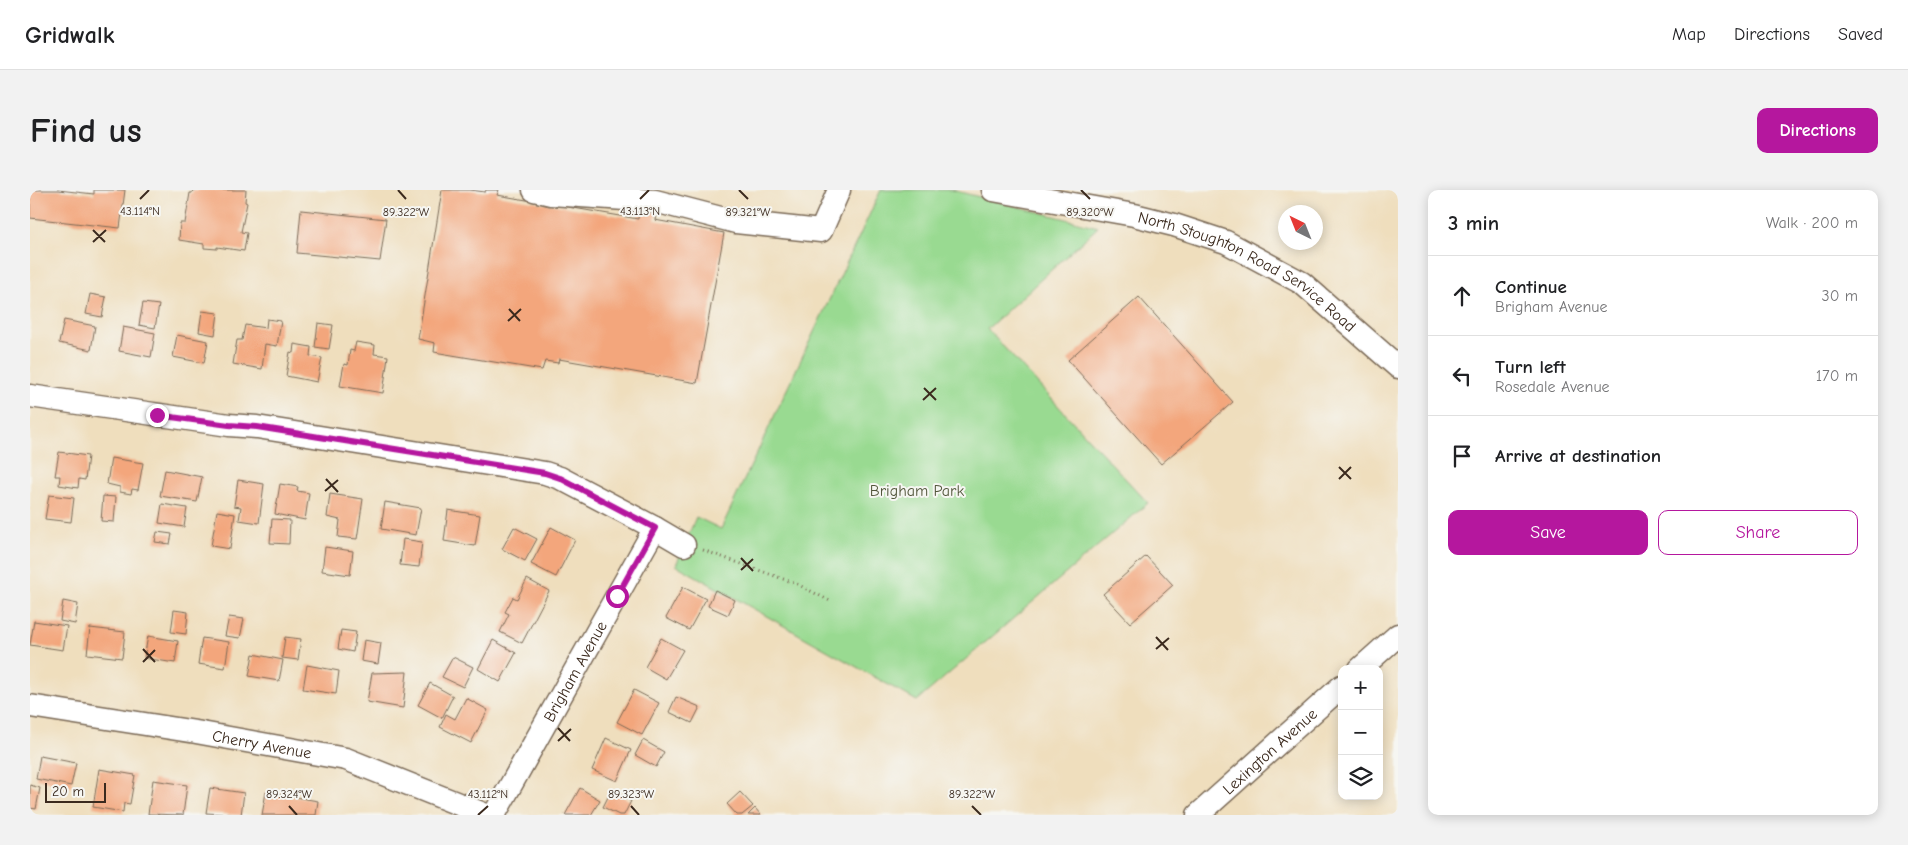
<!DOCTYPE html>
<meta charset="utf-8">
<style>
body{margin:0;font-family:"Comic Neue",sans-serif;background:#f2f2f2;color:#202124}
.controls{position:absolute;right:15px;bottom:15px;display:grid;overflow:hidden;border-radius:10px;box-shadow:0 2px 12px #0003}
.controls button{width:45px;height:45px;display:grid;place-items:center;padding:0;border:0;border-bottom:1px solid #e0e0e0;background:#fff;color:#202124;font:25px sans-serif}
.compass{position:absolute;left:1248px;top:15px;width:45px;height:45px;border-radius:50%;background:#fff;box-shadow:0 2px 12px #0003;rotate:317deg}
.scale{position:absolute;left:15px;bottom:12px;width:61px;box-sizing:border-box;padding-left:5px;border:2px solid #3b2a1e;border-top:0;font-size:14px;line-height:18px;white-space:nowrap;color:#3b2a1e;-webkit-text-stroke:4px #f6f6f2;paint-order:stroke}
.stop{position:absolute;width:15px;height:15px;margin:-11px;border:4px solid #b5179e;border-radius:50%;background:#fff}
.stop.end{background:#b5179e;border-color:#fff;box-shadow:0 1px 5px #0008}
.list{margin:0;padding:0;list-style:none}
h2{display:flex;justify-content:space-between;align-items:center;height:65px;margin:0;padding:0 20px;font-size:21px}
h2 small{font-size:16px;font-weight:400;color:#757577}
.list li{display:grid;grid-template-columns:32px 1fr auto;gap:15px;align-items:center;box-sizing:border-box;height:80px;padding:0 20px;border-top:1px solid #e0e0e0}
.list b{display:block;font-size:19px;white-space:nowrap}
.list p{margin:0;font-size:16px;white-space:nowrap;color:#757577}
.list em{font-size:16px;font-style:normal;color:#757577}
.actions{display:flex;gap:10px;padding:15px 20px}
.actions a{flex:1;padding:11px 0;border:1px solid #b5179e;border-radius:10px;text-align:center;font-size:18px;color:#b5179e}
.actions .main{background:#b5179e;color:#fff}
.icon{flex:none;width:28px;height:28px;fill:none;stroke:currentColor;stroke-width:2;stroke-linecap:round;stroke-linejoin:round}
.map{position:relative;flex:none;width:1368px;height:625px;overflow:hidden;border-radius:10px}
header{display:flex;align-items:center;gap:30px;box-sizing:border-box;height:70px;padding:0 25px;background:#fff;border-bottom:1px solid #e0e0e0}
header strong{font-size:24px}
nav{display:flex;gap:28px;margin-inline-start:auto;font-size:18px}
.intro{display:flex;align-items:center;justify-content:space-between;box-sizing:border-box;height:120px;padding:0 30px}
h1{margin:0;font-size:35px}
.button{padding:12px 22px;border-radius:10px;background:#b5179e;color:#fff;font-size:18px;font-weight:700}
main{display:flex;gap:30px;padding:0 30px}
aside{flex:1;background:#fff;border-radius:10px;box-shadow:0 2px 12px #0003}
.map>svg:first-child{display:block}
</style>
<header>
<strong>Gridwalk</strong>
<nav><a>Map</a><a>Directions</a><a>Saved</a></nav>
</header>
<div class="intro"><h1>Find us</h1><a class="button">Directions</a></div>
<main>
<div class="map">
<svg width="1368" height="625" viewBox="0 0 1368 625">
<rect width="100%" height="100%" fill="#f6f6f2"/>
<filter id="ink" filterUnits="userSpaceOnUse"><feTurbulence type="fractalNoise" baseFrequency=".02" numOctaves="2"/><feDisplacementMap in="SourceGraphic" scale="10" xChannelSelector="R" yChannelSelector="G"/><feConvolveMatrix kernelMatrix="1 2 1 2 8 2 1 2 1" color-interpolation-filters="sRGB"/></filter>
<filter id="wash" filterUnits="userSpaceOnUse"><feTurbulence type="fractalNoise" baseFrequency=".0096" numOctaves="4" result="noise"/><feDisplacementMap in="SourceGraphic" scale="20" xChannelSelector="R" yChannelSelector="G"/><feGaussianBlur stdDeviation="1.12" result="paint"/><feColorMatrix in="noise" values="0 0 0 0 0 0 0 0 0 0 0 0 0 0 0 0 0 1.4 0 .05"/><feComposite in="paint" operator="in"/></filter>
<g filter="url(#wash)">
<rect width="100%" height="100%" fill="#efdebd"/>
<polygon fill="#99da91" stroke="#6a8258" points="851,0 922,0 1068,37 957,139 1118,313 887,511 646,375 666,327 691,339"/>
<g id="blocks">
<g fill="#f3a67c">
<polygon points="0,0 28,0 64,4 64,0 95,0 90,38 0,28"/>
<polygon points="163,0 216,0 215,12 217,13 211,42 217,43 214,61 187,57 187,59 174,58 174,54 149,50 150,33 155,33 160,3 162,3"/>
<polygon points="412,0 440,0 455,2 456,0 469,0 467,5 608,29 610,15 628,18 625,30 694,43 667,193 529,169 528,173 515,171 512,180 404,162 405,153 388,149"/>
<polygon points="271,20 356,29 350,71 267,63"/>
<polygon points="60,104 76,107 72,127 56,124"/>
<polygon points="1109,107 1203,212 1131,274 1038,170"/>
<polygon points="113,113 129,115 125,138 109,135"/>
<polygon points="172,121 188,123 185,145 169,142"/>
<polygon points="237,129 251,131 247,156 235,154 232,179 203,174 207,150 212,150 215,135 236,138"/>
<polygon points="34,130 65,136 61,160 29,153"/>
<polygon points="288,133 303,135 299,159 285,157"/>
<polygon points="93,137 125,143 121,167 89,161"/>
<polygon points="147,145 178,151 174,173 143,167"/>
<polygon points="326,152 345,155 344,164 358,166 353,203 310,196 314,174 318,175 320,160 324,161"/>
<polygon points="264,154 281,157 280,166 292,168 287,192 256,186 260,162 263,163"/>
<polygon points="29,262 58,266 55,290 49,289 48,298 29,295 30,286 25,286"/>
<polygon points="81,268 113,273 108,300 102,299 101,304 90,302 90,297 77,294"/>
<polygon points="135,280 172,287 167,312 130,306"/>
<polygon points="208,290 234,294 229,333 209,330 211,317 204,316"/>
<polygon points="250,294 268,297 267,301 279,303 275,330 245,324"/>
<polygon points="300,304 333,309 327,349 308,347 310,330 297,327"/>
<polygon points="19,305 44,308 41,332 15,329"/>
<polygon points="73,306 86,307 84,332 71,331"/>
<polygon points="355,312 391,318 386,345 351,339"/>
<polygon points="132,314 157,318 154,337 129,333"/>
<polygon points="418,320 450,325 445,356 414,351"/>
<polygon points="187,321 205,324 200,359 181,356"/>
<polygon points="242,329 260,330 259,354 240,353"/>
<polygon points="484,337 507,349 495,371 472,359"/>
<polygon points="521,337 545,350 526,387 501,374"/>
<polygon points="127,342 142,344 140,354 125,352"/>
<polygon points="373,349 392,352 389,377 370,375"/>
<polygon points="295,357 323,361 320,385 292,381"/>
<polygon points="1116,366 1143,395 1100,433 1073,404"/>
<polygon points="497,389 519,401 492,453 470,442 479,424 475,422 483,407 487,409"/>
<polygon points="653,397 676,409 659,440 636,428"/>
<polygon points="685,400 705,410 698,425 678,416"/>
<polygon points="33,411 48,414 45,434 30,431"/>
<polygon points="144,420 158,422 156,444 141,442"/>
<polygon points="199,427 214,429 210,448 195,446"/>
<polygon points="4,431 37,436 33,460 0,455"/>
<polygon points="60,438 95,442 92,468 57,464"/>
<polygon points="311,440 326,442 323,462 308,459"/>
<polygon points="118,446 148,451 145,473 114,468"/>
<polygon points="255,447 271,449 268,470 252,468"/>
<polygon points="172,448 199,452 195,478 168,474"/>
<polygon points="631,448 653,460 636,489 615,477"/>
<polygon points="334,450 351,453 348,474 331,471"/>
<polygon points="463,450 486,463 470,492 448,479"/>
<polygon points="223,464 253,470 249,491 219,486"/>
<polygon points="423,467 443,477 433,497 412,487"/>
<polygon points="277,475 309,481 306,504 273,499"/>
<polygon points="377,482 373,518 337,512 342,483"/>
<polygon points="400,493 423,506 412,528 388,515"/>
<polygon points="604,500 629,513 612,545 587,532"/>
<polygon points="646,507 670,517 662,533 639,522"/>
<polygon points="436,508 458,520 441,553 410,537 416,524 425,529"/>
<polygon points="576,548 601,560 587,591 562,580"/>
<polygon points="613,550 634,562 626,577 605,565"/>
<polygon points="10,566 46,573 41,596 6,589"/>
<polygon points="69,579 105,585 100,614 94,613 93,622 63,617"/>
<polygon points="123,590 157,595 153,625 118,624"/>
<polygon points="0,595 10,598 6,619 0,618"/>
<polygon points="180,598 214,603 211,625 176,623"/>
<polygon points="550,598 570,610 561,625 535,625"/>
<polygon points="581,601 601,611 594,625 589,625 573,617"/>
<polygon points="236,602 288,611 286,625 232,625"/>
<polygon points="710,602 723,616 712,625 707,625 697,614"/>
<polygon points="725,618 731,625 718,625"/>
</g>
</g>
</g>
<g filter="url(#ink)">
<use href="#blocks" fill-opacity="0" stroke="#7a6956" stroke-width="1"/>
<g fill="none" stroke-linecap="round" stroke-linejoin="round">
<g stroke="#7a6956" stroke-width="25">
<g id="minor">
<polyline points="504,0 521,4 625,11 706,32 791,41 809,0"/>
<path id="s1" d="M963 0 1104 25 1144 35 1196 52 1272 93 1368 177"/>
<polyline points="0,206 199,235 227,237 515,283 530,288 625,338 654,355"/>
<polyline points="1330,479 1368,445"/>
<path id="s2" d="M0 516 166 542 316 569 456 625"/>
<path id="s3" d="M464 625 625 338"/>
<path id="s4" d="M1168 625 1312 496"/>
</g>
</g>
<polyline stroke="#7a6956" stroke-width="3" stroke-dasharray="1 4" stroke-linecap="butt" points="673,360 767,394 800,411"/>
<use href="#minor" stroke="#fff" stroke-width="22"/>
</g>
</g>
<g fill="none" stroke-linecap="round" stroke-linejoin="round" filter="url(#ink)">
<polyline stroke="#b5179e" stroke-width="6" points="127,225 199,235 227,237 515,283 530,288 625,338 587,406"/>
</g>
<path fill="none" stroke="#3b2a1e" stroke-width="2" d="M368 0 376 9M709 0 718 9M1051 0 1060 9M110 9 119 0M610 9 619 0M63 40 75 52M63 52 76 40M479 119 490 131M478 131 491 119M894 198 906 210M893 210 906 198M1309 277 1321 289M296 289 308 302M1309 289 1321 277M295 301 308 290M711 368 723 381M711 380 723 369M1126 447 1138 460M113 459 125 472M1126 459 1139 448M113 472 125 460M528 538 540 551M528 551 541 539M259 616 267 625M601 616 609 625M942 616 951 625M448 625 458 616"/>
<g text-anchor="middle" stroke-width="4" stroke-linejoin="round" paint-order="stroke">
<g font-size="16" fill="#3b2a1e" stroke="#f6f6f2">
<text dy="6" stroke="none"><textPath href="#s1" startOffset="271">North Stoughton Road Service Road</textPath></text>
<text dy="6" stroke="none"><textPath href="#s3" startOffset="165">Brigham Avenue</textPath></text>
<text dy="6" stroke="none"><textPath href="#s2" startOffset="235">Cherry Avenue</textPath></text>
<text dy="6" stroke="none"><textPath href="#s4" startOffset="96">Lexington Avenue</textPath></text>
</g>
<g font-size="16" fill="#52563b" stroke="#f6f6f2">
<text x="887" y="306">Brigham Park</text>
</g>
</g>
<g font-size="12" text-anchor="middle" fill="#3b2a1e" stroke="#f6f6f2" stroke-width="4" stroke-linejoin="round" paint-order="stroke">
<text x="110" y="25">43.114°N</text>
<text x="610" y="25">43.113°N</text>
<text x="1060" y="26">89.320°W</text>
<text x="376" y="26">89.322°W</text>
<text x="718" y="26">89.321°W</text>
<text x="259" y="608">89.324°W</text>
<text x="601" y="608">89.323°W</text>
<text x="942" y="608">89.322°W</text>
<text x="458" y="608">43.112°N</text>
</g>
</svg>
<div class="controls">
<button>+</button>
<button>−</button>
<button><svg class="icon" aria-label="layers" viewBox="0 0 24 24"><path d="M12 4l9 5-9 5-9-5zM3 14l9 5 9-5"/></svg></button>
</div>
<svg class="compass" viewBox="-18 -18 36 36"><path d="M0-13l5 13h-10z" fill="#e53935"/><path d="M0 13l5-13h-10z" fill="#757577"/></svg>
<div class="scale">20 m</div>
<div class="stop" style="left:587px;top:406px"></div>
<div class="stop end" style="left:127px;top:225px"></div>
</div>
<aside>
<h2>3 min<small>Walk · 200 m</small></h2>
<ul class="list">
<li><svg class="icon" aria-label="ahead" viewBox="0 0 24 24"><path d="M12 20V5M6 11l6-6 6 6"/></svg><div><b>Continue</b><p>Brigham Avenue</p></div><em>30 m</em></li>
<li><svg class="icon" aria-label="left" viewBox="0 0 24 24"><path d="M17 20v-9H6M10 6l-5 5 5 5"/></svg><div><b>Turn left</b><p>Rosedale Avenue</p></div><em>170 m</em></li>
<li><svg class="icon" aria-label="arrive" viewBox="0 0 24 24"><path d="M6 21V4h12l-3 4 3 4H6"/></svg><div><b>Arrive at destination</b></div></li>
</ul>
<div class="actions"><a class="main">Save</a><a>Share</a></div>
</aside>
</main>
